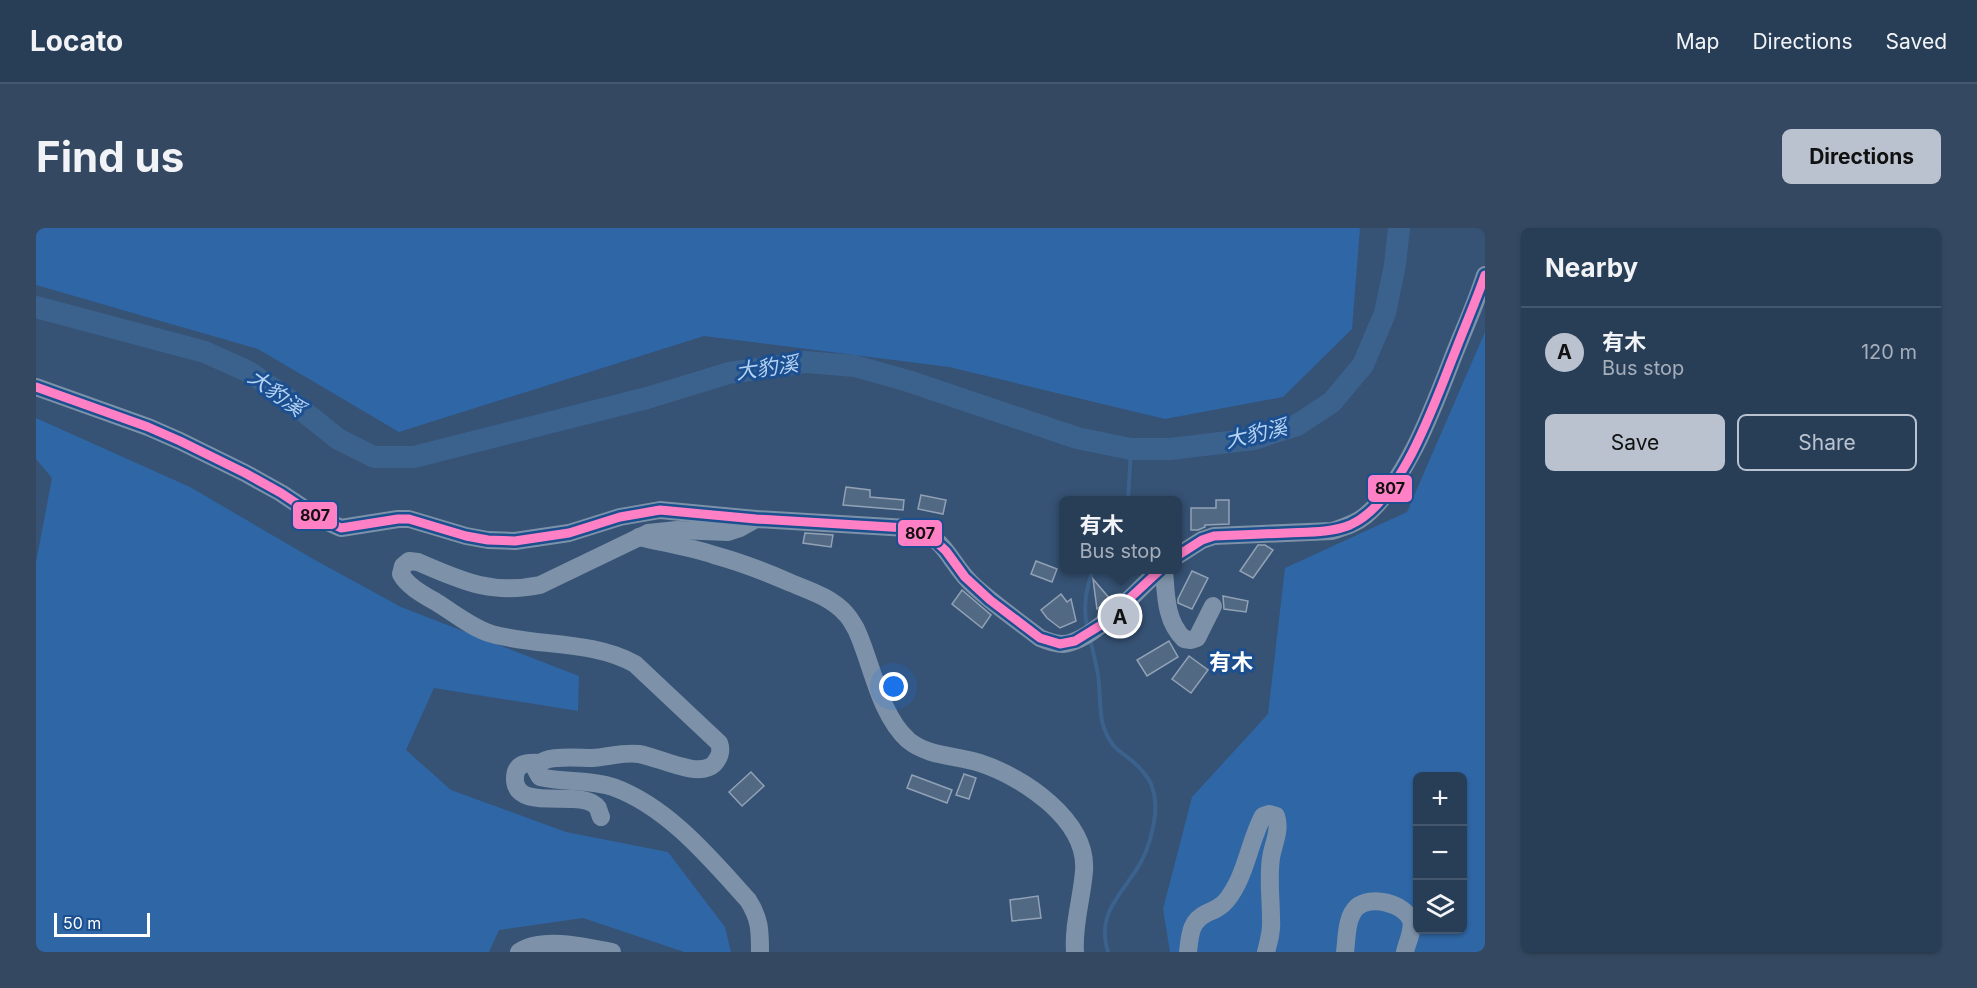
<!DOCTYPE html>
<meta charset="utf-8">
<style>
body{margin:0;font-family:Inter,"Noto Sans TC",sans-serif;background:#344961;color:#f1f3f6}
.controls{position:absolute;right:18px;bottom:18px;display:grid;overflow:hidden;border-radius:9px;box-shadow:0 2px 4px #0004}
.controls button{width:54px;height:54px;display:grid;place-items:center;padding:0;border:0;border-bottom:2px solid #44576d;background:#283e57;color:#f1f3f6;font:30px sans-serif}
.scale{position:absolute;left:18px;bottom:15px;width:96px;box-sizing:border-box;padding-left:6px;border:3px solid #fff;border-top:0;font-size:16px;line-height:21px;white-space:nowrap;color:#fff;-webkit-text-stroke:4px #1b4f8f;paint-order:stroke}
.you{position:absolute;left:858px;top:459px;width:21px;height:21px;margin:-15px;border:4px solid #fff;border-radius:50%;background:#1a73e8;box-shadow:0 0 0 9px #1a73e833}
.badge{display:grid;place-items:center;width:39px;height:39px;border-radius:50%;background:#b9c2ce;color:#111;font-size:20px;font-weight:700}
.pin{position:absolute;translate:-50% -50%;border:3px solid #fff;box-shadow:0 2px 6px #0006}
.popup{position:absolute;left:1023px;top:268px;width:123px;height:78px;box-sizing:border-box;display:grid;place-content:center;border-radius:9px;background:#283e57;filter:drop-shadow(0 2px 4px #0005);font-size:20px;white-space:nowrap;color:#a5aeba}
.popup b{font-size:22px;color:#f1f3f6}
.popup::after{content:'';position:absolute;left:50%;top:100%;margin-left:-12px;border:12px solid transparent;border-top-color:#283e57}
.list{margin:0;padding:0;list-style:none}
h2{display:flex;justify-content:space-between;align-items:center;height:78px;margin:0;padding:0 24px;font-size:26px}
h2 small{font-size:20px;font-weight:400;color:#a5aeba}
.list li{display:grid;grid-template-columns:39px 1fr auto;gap:18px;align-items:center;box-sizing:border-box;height:90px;padding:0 24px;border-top:2px solid #44576d}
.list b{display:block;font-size:22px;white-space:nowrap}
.list p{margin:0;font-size:20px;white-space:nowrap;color:#a5aeba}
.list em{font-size:20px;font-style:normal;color:#a5aeba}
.actions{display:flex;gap:12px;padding:18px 24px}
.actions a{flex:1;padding:14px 0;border:2px solid #b9c2ce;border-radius:9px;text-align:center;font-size:21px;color:#b9c2ce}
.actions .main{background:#b9c2ce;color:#111}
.icon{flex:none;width:33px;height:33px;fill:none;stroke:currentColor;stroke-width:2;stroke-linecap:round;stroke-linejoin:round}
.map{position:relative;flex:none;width:1449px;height:724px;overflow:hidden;border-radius:9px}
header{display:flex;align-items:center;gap:36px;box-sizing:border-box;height:84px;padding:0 30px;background:#283e57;border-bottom:2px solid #44576d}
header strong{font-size:28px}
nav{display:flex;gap:33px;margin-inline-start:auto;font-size:21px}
.intro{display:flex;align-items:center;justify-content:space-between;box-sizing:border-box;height:144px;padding:0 36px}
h1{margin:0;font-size:42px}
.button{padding:15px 27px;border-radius:9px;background:#b9c2ce;color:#111;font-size:21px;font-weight:700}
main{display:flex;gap:36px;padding:0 36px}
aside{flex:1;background:#283e57;border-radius:9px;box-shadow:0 2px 4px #0004}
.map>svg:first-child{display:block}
</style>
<header>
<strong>Locato</strong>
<nav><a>Map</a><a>Directions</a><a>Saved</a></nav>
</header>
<div class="intro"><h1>Find us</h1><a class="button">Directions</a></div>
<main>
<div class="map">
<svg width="1449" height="724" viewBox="0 0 1449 724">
<rect width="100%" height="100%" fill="#365274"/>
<g fill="#2f66a5" fill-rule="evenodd">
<polygon points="0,0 1324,0 1316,101 1247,169 1129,191 913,139 668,108 363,204 222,121 0,57"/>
<path d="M1449 104V724H1134L1127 681 1156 569 1232 486 1249 340 1371 284ZM1382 548H1426V702H1382Z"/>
<polygon points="0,190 154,259 279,332 365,379 543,448 542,483 398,460 370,522 415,562 530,604 632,624 689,699 695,724 648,724 547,690 463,702 453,724 0,724 0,334 16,250 0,231"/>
</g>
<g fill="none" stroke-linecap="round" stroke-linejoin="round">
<g stroke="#3b618d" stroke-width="4">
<polyline points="1092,272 1095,221"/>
<path d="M1051 398C1047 379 1050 360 1057 342"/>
<path d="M1054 411C1057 423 1060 435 1062 447 1066 473 1060 494 1077 517 1082 523 1089 527 1095 532 1114 548 1121 561 1119 587 1117 604 1113 619 1105 634 1088 665 1059 684 1072 724"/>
</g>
<polyline stroke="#3b618d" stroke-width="22" points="0,79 169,124 213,144 251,170 302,211 338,229 378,229 611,170 693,145 769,134 819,138 872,153 1041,210 1095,221 1134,221 1218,211 1261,197 1296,174 1327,137 1349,85 1359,37 1363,0"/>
</g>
<g fill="#526984" stroke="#92a2b6" stroke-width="1.5">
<polygon points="810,259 834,262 834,269 868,272 867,282 807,277"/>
<polygon points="885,267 910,272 907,286 882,281"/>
<polygon points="1180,272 1193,272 1193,296 1169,297 1169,299 1162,302 1155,302 1155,280 1180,280"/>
<polygon points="769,305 797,307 795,319 767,315"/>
<polygon points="1222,317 1229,317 1237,322 1217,350 1204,343"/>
<polygon points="1000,333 1021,341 1016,354 995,346"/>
<polygon points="1156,343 1172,350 1156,381 1142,375 1142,371"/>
<polygon points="1057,351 1074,371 1061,381"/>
<polygon points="926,362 955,387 946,400 916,376"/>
<polygon points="1025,366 1031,374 1035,371 1040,393 1024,400 1011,390 1005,382"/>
<polygon points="1187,368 1212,373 1210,384 1188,381"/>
<polygon points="1133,413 1142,429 1111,448 1101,432"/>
<polygon points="1153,428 1172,442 1155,465 1136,451"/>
<polygon points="715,544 728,558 706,578 693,564"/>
<polygon points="928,546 940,550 933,571 920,567"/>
<polygon points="876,547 916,562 911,575 871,560"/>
<polygon points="1002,668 1005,690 976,693 974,672"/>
</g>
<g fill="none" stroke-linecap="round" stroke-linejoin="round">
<g stroke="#7d92a8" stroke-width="18">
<path d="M0 159 112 199 144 213 209 245 245 265 281 289 305 300 362 291H373L430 308 452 312 479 313 533 305 584 289 624 282 720 291 871 300C913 308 911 334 938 358 959 377 982 393 1004 410 1011 413 1019 416 1027 416 1059 413 1100 362 1124 342"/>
<path d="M720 291 704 300 692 304 641 302 612 305 504 357C455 367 426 353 382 334L373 333 367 338 365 346C371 358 388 367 400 374 418 385 436 400 456 406 503 419 556 412 599 436L683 515C686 523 684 529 678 536 662 551 623 529 603 526 587 524 572 529 556 530 544 530 520 528 510 532 504 534 503 537 500 542L504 549C528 555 553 551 577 559 632 579 674 630 712 672 724 691 724 702 724 724"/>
<path d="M603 309C628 315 654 319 678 327 704 334 730 344 755 355 775 363 796 370 810 386 814 390 817 396 820 401 836 435 843 486 872 512 892 529 921 527 944 535 987 549 1052 592 1048 643 1046 670 1037 697 1039 724"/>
<path d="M1141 328 1166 312 1178 308 1296 303C1308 299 1319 296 1329 288 1372 252 1399 175 1419 124 1429 99 1441 73 1449 47"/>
<path d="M1128 342C1130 365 1129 393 1148 411L1155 412 1161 410 1177 378"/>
<path d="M504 535C490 534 478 535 479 553 482 585 548 559 562 580 562 581 565 589 565 589"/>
<path d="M483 724C505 708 551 719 576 724"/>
<path d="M1152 724C1154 707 1154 693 1171 685 1178 682 1185 679 1190 673 1210 649 1213 614 1227 588L1233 586 1240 588C1245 602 1237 616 1235 630 1232 651 1235 670 1235 691 1236 703 1233 713 1230 724"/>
<path d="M1309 724C1311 710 1310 689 1321 679 1334 667 1368 675 1375 692 1378 702 1371 714 1369 724"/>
</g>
<g stroke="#1b4f8f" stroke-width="14">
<g id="bus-1">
<polyline points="0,159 112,199 144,213 209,245 245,265 281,289 305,300 362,291 373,291 430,308 452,312 479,313 533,305 584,289 624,282 720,291 871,300 895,309 910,323 929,349 954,372 1004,410 1024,416 1039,413 1065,397 1124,342"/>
<path d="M1141 328 1166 312 1178 308C1202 307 1227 306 1251 305 1273 304 1294 305 1314 297 1366 274 1399 173 1419 124 1429 98 1440 73 1449 47"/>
</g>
</g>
<use href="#bus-1" stroke="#ff80c5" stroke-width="9"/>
</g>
<g text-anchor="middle" stroke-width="6" stroke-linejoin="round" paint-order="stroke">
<g font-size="21" font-style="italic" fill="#b5d3f5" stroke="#1b4f8f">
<text transform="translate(731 140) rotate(-8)" y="7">大豹溪</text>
<text transform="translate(240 165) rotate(36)" y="7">大豹溪</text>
<text transform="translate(1220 206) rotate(-13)" y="7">大豹溪</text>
</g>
<g font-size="22" font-weight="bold" fill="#fff" stroke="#1b4f8f">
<text x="1195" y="442">有木</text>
</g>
</g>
<g stroke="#1b4f8f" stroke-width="2">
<rect x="1331" y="246" width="46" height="29" rx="6" fill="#ff80c5"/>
<rect x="256" y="273" width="46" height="29" rx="6" fill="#ff80c5"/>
<rect x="861" y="291" width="46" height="28" rx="6" fill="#ff80c5"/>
</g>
<g font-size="16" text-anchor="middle" font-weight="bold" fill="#111">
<text x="1354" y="266">807</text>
<text x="279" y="293">807</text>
<text x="884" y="311">807</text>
</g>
</svg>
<div class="controls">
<button>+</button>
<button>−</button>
<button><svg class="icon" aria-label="layers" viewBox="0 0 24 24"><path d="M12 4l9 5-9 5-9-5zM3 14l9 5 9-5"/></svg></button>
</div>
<div class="scale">50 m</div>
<div class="you"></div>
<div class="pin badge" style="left:1084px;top:388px">A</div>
<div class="popup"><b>有木</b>Bus stop</div>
</div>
<aside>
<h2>Nearby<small></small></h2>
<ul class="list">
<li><span class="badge">A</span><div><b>有木</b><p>Bus stop</p></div><em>120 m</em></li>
</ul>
<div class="actions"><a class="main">Save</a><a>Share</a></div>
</aside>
</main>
